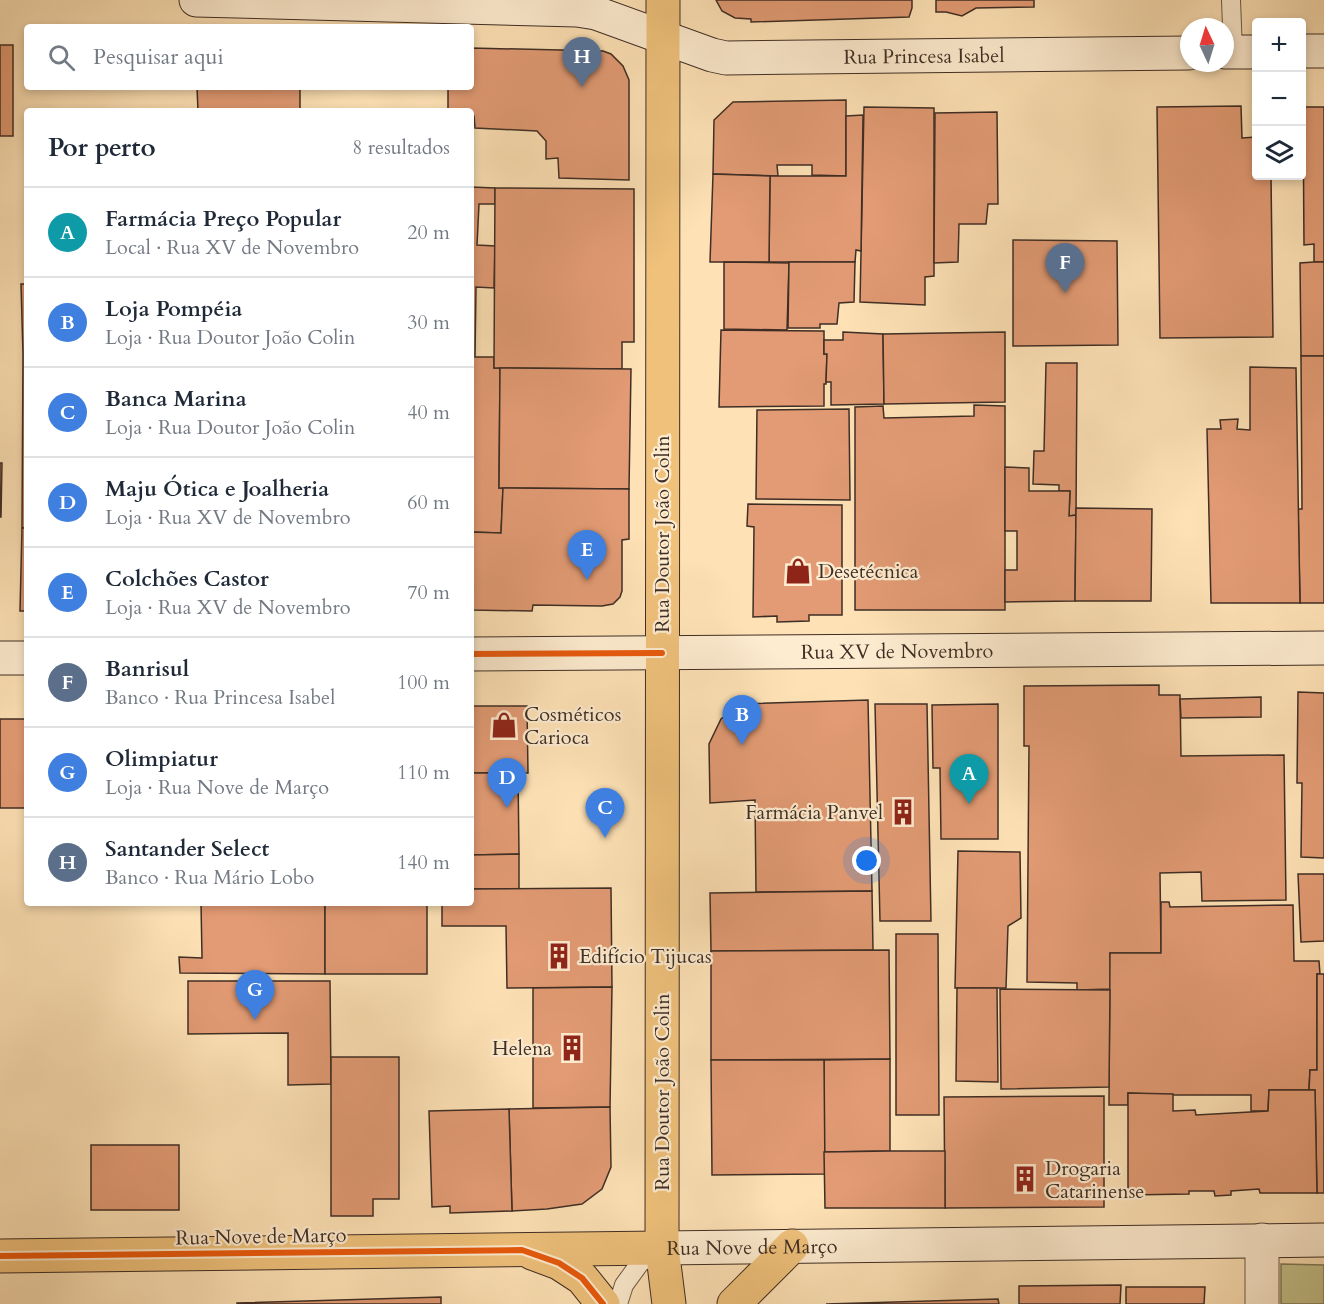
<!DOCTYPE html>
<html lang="pt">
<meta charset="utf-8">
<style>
body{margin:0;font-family:Cardo,serif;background:#f6f6f7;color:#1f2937}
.controls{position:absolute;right:18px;top:18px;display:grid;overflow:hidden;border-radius:6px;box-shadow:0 3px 9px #0003}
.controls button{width:54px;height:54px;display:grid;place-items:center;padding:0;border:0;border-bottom:2px solid #e0e1e3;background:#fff;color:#1f2937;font:30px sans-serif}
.compass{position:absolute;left:1180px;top:18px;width:54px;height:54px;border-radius:50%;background:#fff;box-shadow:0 3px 9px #0003;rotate:356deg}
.you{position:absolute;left:867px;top:861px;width:21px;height:21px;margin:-15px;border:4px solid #fff;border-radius:50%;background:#1a73e8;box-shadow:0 0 0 9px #1a73e833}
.badge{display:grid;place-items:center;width:39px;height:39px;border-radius:50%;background:#db2777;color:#fff;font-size:20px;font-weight:700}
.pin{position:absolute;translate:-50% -50px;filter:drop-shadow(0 2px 3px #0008)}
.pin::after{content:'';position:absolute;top:32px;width:21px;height:18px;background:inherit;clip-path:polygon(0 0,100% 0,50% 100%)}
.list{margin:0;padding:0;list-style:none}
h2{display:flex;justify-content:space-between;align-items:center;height:78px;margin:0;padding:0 24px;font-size:26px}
h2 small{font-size:20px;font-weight:400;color:#747a83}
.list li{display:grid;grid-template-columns:39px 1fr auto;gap:18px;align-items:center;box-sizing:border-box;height:90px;padding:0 24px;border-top:2px solid #e0e1e3}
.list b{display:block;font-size:22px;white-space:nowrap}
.list p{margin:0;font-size:20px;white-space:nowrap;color:#747a83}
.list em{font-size:20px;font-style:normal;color:#747a83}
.icon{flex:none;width:33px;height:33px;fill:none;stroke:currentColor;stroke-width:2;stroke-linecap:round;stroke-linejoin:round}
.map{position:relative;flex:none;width:1324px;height:1304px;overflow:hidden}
.search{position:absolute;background:#fff;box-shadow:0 3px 9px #0003;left:24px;top:24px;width:450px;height:66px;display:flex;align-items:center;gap:15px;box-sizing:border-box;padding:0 21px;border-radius:6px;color:#747a83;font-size:22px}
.panel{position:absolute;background:#fff;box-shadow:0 3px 9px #0003;left:24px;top:108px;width:450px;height:798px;border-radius:6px}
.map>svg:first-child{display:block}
</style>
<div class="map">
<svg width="1324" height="1304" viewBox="0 0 1324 1304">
<rect width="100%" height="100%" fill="#fee2b6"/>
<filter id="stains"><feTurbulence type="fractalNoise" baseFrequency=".00333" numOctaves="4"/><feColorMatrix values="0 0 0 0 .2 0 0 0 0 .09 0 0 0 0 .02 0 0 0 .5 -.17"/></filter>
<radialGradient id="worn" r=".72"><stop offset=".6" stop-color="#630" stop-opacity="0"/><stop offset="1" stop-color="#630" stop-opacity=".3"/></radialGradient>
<polygon fill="#c5c28b" stroke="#827858" stroke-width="1.5" points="1281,1264 1324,1265 1324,1304 1281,1304"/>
<g fill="#e29b74" stroke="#3f2e25" stroke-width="1.5">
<polygon points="716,0 912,0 912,8 909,17 751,22 751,19 735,18 722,11"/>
<polygon points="936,0 1034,0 1034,7 976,8 962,16 946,12 936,12"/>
<rect x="0" y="45" width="13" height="91"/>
<polygon points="471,48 603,51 611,54 623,66 629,80 629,180 559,178 558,158 546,159 546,141 537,131 475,128 474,116 471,116 471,111 448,111 448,87 471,87"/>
<polygon points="197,87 300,87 300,111 198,111"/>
<polygon points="846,100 846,176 812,175 812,165 777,165 778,176 713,174 714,120 733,102"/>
<polygon points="1241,106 1242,138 1256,137 1256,176 1271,176 1273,337 1160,338 1157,107"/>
<polygon points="864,107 934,108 934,276 925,277 925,305 860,302"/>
<polygon points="1303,107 1324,107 1324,262 1314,262 1314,244 1304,245"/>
<polygon points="997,112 998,204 988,204 986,224 959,224 958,262 934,263 935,113"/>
<polygon points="863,115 861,251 856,250 855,262 769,262 770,176 846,176 846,116"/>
<polygon points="713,174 770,176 769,262 710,262"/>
<polygon points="471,187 495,188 495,204 479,204 477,245 495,246 494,288 476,287 475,357 494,357 494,368 500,368 499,488 503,488 501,533 471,532"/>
<polygon points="495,188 634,189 634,342 622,342 622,369 494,368"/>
<polygon points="1013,240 1117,241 1118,345 1013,346"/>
<polygon points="724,262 789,263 787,330 724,329"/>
<polygon points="789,262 855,262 854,302 839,303 837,324 820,324 820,328 788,328"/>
<polygon points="1314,262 1324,262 1324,356 1301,356 1300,263"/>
<polygon points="21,284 27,284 27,528 22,528 23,354"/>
<polygon points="721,330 824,331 824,354 827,354 826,384 824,384 824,406 719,407"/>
<polygon points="843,332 883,334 884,404 831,405 831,382 826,382 827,354 824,354 824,340 843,340"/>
<polygon points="1005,332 1005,402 884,404 883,334"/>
<polygon points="1301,356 1324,356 1324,603 1300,603 1298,509 1302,509"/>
<polygon points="1046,363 1077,363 1076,515 1069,516 1070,491 1059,491 1059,485 1033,484 1034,451 1044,451"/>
<polygon points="1250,367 1296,368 1300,603 1211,603 1207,429 1221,429 1220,420 1238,419 1237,429 1250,430"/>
<polygon points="500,368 631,369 629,489 499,488"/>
<polygon points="974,405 1005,406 1005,610 855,610 855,407 883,406 884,418 974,416"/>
<polygon points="849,409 850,500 756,499 757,410"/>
<polygon points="0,463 2,463 1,517 0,517"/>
<polygon points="1005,467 1029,468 1029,491 1070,491 1069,516 1076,515 1075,601 1005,602 1005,570 1017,570 1017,531 1005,531"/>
<polygon points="503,488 629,489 629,539 622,540 622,591 620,597 613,604 602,606 533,605 532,611 471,610 471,532 501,533"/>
<polygon points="748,504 842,505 842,615 809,615 809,621 777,622 777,616 753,617 754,527 747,526"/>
<polygon points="1076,508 1152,509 1151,601 1075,601"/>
<polygon points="22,528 27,528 27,611 20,611"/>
<polygon points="1159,685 1159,695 1180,695 1181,756 1284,755 1286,900 1202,901 1201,872 1160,873 1161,953 1110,953 1111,989 1077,990 1077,983 1027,982 1029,746 1024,746 1024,686"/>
<polygon points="1298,692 1324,693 1324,858 1301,857 1302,783 1297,783"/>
<polygon points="1261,697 1261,717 1181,718 1180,699"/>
<polygon points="868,700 872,891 756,892 755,800 710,803 709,744 721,719 740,704"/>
<polygon points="875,704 927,704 931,921 880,921"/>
<polygon points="998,704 998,839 941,839 940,768 933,768 932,705"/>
<polygon points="471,706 527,706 528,773 471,773"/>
<rect x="0" y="719" width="27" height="89"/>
<polygon points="471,773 518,773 519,854 471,855"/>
<polygon points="958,851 1020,852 1021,918 1008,926 1006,988 955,988"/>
<polygon points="519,854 519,889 471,889 471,855"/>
<polygon points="1298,874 1324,874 1324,941 1301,942"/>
<polygon points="611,888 612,987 507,988 506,926 442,926 442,903 471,903 471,889"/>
<polygon points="872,891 873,950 711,951 710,893"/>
<polygon points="1161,902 1169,902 1170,907 1293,905 1294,961 1319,961 1320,974 1317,974 1317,1070 1310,1070 1309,1090 1269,1090 1268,1111 1251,1111 1251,1095 1173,1095 1128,1093 1128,1105 1109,1105 1110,953 1161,953"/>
<polygon points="201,903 325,903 325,974 180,973 179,957 202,958"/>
<rect x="325" y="903" width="102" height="71"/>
<polygon points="896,934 938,934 939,1115 896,1115"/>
<polygon points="889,950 890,1059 711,1060 711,951"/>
<polygon points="1317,974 1324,974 1324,1193 1317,1193 1315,1090 1309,1090 1310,1070 1317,1070"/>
<polygon points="188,981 330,981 331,1084 288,1085 288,1033 188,1034"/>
<polygon points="612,987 610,1107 533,1108 533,988"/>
<polygon points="957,988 997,988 998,1082 956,1081"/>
<polygon points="1000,989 1110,990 1109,1087 1001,1089"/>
<polygon points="331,1057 399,1057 399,1199 373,1199 373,1216 331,1216"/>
<polygon points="890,1059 890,1151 824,1152 824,1060"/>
<polygon points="711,1060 824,1060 825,1174 712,1175"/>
<polygon points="1269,1090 1315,1090 1317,1193 1260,1193 1259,1189 1231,1191 1231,1195 1215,1196 1214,1191 1189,1191 1189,1194 1128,1195 1128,1093 1173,1094 1173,1111 1195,1110 1196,1115 1268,1111"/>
<polygon points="1104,1096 1104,1207 945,1208 944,1097"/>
<polygon points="610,1107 611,1167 602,1189 582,1204 547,1209 512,1211 509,1109"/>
<polygon points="509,1109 512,1211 450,1213 450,1206 432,1207 429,1111"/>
<rect x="91" y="1145" width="88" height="65"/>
<polygon points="890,1151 945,1151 945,1208 825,1208 824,1152"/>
<polygon points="1121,1285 1120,1304 1019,1304 1019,1286"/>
<polygon points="1126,1287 1205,1287 1204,1304 1126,1304"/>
<polygon points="441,1297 441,1304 237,1304 237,1303"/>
<polygon points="998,1299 999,1304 826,1304"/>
</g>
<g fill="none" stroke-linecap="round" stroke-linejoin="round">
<g stroke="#6f5b49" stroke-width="20">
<g id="lane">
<polyline points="1231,0 1233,52"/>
<polyline points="618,1304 624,1285 640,1263 658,1251"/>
</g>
</g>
<g stroke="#6f5b49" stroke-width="35">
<polyline id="street" points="1262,1304 1262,1240"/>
</g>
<g stroke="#3f2e25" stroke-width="35">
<g id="secondary">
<path id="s1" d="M196 0 577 10 596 13 712 55 726 58 1189 53"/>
<polyline points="1302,51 1324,51"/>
<polyline points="1225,52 1256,52"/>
<path id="s2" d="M471 654 1324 648"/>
<polyline points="0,658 27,658"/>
<path id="s3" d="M662 1248 1324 1240"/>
</g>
</g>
<g stroke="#3f2e25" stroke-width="35">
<g id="primary">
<polyline points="663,0 662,1248 669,1304"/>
<polyline points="532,1253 559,1263 582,1278 603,1304"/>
<polyline points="0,1256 662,1248"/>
<polyline points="734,1304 792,1246"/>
</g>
</g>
<use href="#lane" stroke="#feecd0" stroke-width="18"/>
<use href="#street" stroke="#feecd0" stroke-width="33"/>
<use href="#secondary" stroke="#feecd0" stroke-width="33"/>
<use href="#primary" stroke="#efc17b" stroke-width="33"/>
<g stroke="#feecd0" stroke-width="10">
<g id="cycleway">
<polyline points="471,654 662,653"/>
<polyline points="0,1256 522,1250 559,1263 582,1278 603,1304"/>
</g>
</g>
<use href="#cycleway" stroke="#e8590c" stroke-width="6"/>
</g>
<defs>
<g id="shop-bare" transform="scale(2.07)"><path d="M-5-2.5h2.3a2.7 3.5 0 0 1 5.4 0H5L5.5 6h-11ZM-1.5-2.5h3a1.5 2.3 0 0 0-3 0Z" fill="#8f2418" stroke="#feecd0" stroke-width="2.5" paint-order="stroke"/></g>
<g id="building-bare" transform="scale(2.07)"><path d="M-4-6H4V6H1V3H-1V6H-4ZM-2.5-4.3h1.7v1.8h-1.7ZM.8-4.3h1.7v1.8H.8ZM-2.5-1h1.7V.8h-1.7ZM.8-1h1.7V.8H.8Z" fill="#8f2418" stroke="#feecd0" stroke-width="2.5" paint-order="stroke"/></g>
</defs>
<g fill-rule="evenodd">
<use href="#shop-bare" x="798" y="571"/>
<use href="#shop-bare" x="504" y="725"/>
<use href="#building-bare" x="903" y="812"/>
<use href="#building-bare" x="559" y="956"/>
<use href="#building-bare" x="572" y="1048"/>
<use href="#building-bare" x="1025" y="1179"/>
</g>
<g text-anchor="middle" stroke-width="4.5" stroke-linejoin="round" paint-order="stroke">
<g font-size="20" fill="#3f2e25" stroke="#feecd0">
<text dy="7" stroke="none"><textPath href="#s1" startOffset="736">Rua Princesa Isabel</textPath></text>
<text transform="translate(662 534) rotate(-90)" y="7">Rua Doutor João Colin</text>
<text dy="7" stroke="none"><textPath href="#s2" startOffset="426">Rua XV de Novembro</textPath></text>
<text transform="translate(662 1092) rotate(-90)" y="7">Rua Doutor João Colin</text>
<text transform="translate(261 1236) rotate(-1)" y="7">Rua Nove de Março</text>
<text dy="7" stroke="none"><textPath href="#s3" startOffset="90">Rua Nove de Março</textPath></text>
</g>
<g font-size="20" fill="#3f2e25" stroke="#feecd0" text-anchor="start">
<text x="818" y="578">Desetécnica</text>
<text x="524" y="721">Cosméticos<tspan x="524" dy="23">Carioca</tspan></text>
<text x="883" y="819" text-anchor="end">Farmácia Panvel</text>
<text x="579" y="963">Edifício Tijucas</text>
<text x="552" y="1055" text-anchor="end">Helena</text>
<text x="1045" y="1175">Drogaria<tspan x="1045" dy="23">Catarinense</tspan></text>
</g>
</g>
<rect width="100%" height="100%" filter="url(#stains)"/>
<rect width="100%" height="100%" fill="url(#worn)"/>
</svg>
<div class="controls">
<button>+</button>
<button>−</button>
<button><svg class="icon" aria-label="layers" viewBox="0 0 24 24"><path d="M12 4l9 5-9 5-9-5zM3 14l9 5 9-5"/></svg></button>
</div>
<svg class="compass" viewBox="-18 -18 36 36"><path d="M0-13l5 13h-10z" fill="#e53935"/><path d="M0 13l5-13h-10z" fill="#747a83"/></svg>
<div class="you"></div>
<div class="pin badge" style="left:969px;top:804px;background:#0f9aa8">A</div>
<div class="pin badge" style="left:742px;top:745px;background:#3f7fe0">B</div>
<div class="pin badge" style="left:605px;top:838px;background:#3f7fe0">C</div>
<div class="pin badge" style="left:507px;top:808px;background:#3f7fe0">D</div>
<div class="pin badge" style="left:587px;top:580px;background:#3f7fe0">E</div>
<div class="pin badge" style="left:1065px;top:293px;background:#5c6f8a">F</div>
<div class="pin badge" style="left:255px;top:1020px;background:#3f7fe0">G</div>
<div class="pin badge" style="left:582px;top:87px;background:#5c6f8a">H</div>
<div class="search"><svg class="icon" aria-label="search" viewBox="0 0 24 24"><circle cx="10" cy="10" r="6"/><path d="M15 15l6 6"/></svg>Pesquisar aqui</div>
<section class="panel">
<h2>Por perto<small>8 resultados</small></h2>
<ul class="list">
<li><span class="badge" style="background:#0f9aa8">A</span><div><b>Farmácia Preço Popular</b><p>Local · Rua XV de Novembro</p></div><em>20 m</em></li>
<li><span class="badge" style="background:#3f7fe0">B</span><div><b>Loja Pompéia</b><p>Loja · Rua Doutor João Colin</p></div><em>30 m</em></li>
<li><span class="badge" style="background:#3f7fe0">C</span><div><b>Banca Marina</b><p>Loja · Rua Doutor João Colin</p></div><em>40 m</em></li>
<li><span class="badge" style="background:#3f7fe0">D</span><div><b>Maju Ótica e Joalheria</b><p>Loja · Rua XV de Novembro</p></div><em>60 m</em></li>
<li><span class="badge" style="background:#3f7fe0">E</span><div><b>Colchões Castor</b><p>Loja · Rua XV de Novembro</p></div><em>70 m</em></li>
<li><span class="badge" style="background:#5c6f8a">F</span><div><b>Banrisul</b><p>Banco · Rua Princesa Isabel</p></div><em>100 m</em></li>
<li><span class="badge" style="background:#3f7fe0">G</span><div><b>Olimpiatur</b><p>Loja · Rua Nove de Março</p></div><em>110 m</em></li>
<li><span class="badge" style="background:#5c6f8a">H</span><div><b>Santander Select</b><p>Banco · Rua Mário Lobo</p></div><em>140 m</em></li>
</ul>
</section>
</div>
